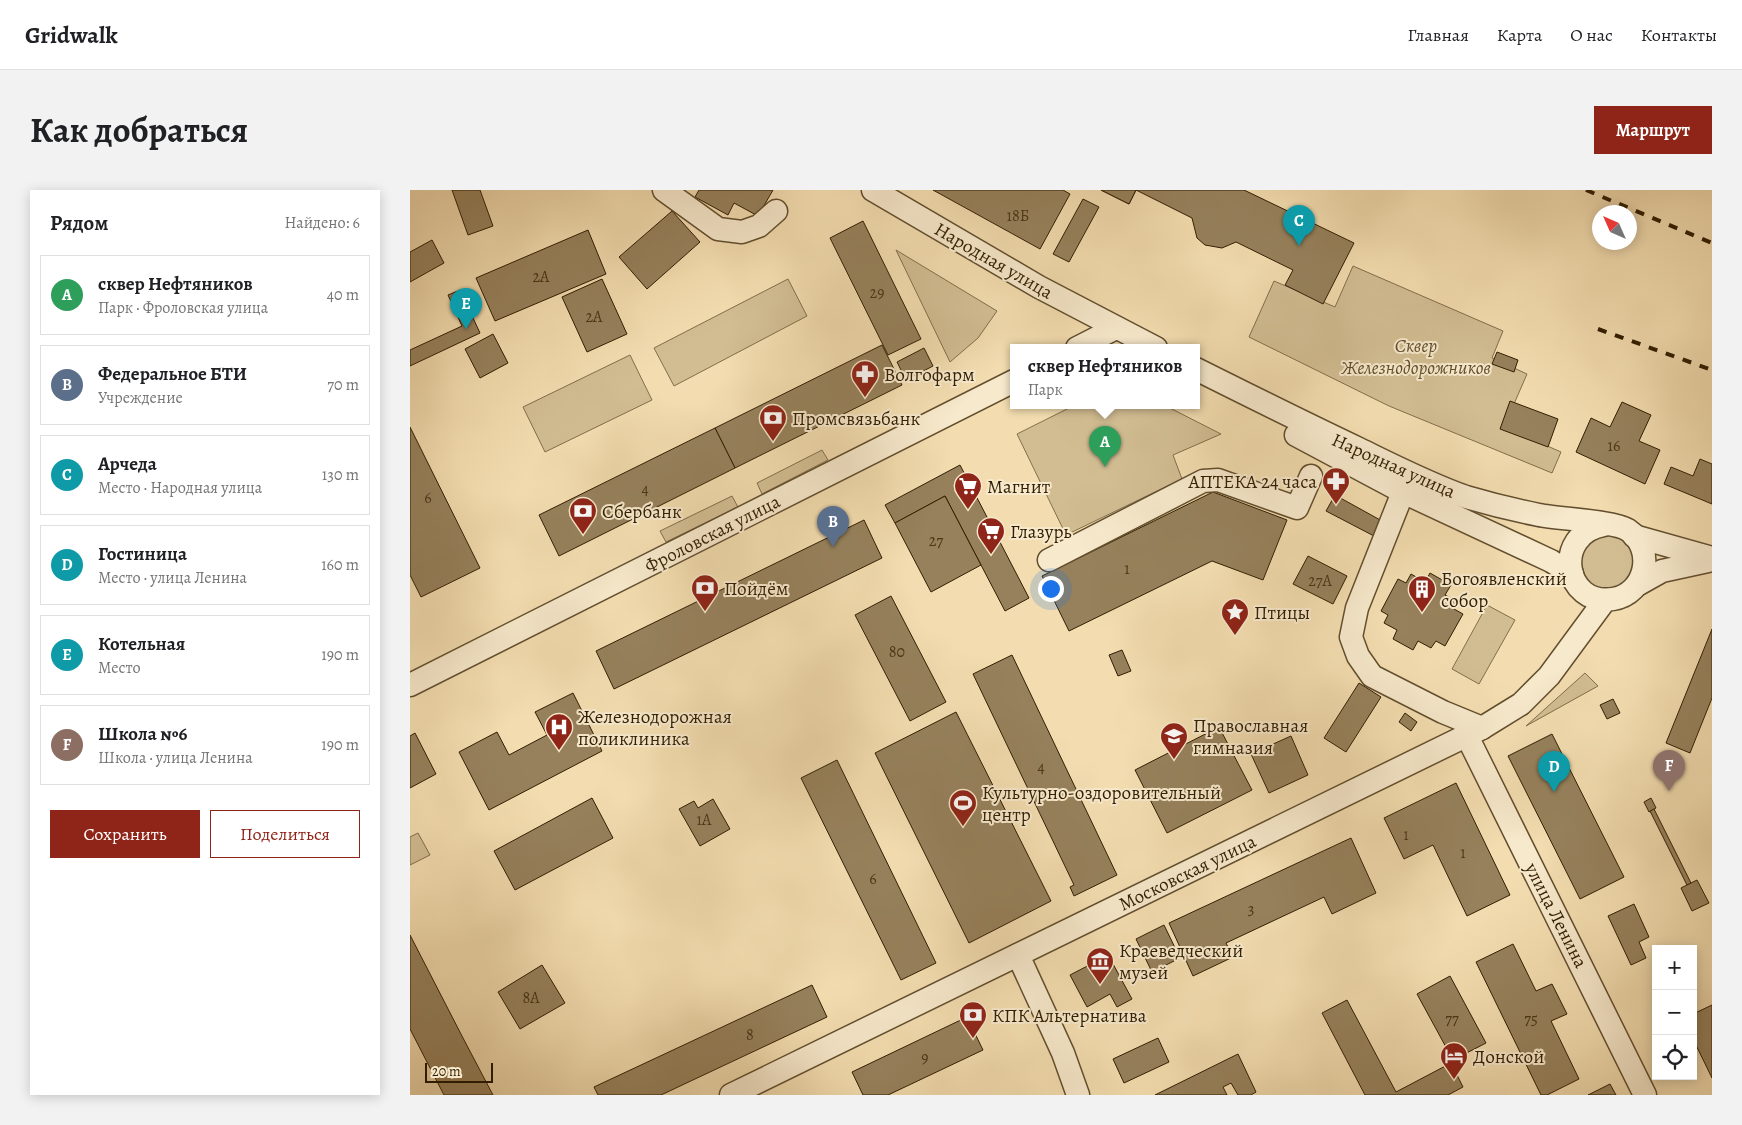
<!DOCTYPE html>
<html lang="ru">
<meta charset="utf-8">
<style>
body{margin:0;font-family:Alegreya,serif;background:#f2f2f2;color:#202124}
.controls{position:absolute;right:15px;bottom:15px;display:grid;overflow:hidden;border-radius:0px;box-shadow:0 2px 12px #0003}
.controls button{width:45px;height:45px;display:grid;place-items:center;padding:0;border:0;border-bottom:1px solid #e0e0e0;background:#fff;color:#202124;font:25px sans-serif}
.compass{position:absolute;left:1182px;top:15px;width:45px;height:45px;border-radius:50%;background:#fff;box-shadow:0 2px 12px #0003;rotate:315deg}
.scale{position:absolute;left:15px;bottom:12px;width:68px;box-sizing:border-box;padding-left:5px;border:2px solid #311e02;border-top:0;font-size:14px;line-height:18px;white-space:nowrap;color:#311e02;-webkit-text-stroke:4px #f7e9cc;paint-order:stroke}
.you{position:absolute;left:640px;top:398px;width:18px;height:18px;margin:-12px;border:4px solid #fff;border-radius:50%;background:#1a73e8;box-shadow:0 0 0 8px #1a73e833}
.badge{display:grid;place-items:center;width:32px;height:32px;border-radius:50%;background:#8f2418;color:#fff;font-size:16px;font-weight:700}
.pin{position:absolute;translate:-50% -41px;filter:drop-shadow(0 1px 2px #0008)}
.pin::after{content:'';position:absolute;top:26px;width:18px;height:15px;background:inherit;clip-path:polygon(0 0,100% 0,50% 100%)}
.popup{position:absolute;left:600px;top:154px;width:190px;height:65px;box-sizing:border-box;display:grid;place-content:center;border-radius:0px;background:#fff;filter:drop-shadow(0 1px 4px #0005);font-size:16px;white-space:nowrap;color:#757577}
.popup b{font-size:19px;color:#202124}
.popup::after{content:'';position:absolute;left:50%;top:100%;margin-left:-10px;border:10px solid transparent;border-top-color:#fff}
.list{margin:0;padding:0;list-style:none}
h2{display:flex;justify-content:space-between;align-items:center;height:65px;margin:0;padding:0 20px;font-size:21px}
h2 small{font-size:16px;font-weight:400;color:#757577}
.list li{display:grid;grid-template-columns:32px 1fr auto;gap:15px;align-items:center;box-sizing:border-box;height:80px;margin:0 10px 10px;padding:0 10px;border:1px solid #e0e0e0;border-radius:0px}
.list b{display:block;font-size:19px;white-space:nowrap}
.list p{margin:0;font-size:16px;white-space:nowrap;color:#757577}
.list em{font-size:16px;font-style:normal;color:#757577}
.actions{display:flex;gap:10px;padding:15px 20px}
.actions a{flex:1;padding:11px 0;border:1px solid #8f2418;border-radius:0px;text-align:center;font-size:18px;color:#8f2418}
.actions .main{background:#8f2418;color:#fff}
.icon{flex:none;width:28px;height:28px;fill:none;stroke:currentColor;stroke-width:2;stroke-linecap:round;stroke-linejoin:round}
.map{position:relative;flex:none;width:1302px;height:905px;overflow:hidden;border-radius:0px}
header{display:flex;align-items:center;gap:30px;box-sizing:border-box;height:70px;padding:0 25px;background:#fff;border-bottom:1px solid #e0e0e0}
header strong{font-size:24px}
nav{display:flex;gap:28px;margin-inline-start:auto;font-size:18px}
.intro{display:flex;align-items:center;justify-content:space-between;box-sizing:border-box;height:120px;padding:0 30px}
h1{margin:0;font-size:35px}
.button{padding:12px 22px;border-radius:0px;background:#8f2418;color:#fff;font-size:18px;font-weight:700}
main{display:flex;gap:30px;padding:0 30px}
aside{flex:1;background:#fff;border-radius:0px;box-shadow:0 2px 12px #0003}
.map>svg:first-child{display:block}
</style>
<header>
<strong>Gridwalk</strong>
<nav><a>Главная</a><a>Карта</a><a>О нас</a><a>Контакты</a></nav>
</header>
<div class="intro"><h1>Как добраться</h1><a class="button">Маршрут</a></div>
<main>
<aside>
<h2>Рядом<small>Найдено: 6</small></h2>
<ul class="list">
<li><span class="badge" style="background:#2e9e5b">A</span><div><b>сквер Нефтяников</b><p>Парк · Фроловская улица</p></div><em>40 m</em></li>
<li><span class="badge" style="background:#5c6f8a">B</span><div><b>Федеральное БТИ</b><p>Учреждение</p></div><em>70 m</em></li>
<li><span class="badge" style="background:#0f9aa8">C</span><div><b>Арчеда</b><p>Место · Народная улица</p></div><em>130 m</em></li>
<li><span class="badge" style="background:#0f9aa8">D</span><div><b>Гостиница</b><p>Место · улица Ленина</p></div><em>160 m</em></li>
<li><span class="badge" style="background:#0f9aa8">E</span><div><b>Котельная</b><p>Место</p></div><em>190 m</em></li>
<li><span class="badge" style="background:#8d6e63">F</span><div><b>Школа №6</b><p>Школа · улица Ленина</p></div><em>190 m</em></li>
</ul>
<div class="actions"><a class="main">Сохранить</a><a>Поделиться</a></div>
</aside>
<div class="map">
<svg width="1302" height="905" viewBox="0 0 1302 905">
<rect width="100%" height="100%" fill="#f3ddb0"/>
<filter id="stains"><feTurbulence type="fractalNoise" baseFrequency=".004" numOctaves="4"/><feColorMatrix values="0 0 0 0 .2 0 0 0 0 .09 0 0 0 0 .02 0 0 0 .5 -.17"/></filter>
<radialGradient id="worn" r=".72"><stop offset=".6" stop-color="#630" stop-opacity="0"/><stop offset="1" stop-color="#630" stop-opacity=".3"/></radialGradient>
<g fill="#d2bd92" stroke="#826e4a">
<polygon points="486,60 587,121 568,148 540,172"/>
<polygon points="943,76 1093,141 1082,168 1117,184 1094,237 1151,262 1142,283 979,216 839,147 864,91 925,117"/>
<polygon points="378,89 397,126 264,196 244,158"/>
<polygon points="220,165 242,210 135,262 113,217"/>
<polygon points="663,216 756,216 811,244 763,265 772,289 656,345 607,244"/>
<polygon points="412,260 418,270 352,304 347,293"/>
<polygon points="322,306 328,317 256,352 250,341"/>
<path d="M1193 342 1221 351 1229 378 1202 404 1175 395C1165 360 1164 363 1193 342Z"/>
<polygon points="1077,415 1105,430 1069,494 1042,479"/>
<polygon points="1175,483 1188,496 1116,536"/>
<polygon points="8,643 20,665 0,675 0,647"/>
</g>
<g fill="#96815c" stroke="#311e02">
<polygon points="42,0 70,0 83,36 58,45"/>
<polygon points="289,0 363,0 348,26 324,13 318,25 285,7"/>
<polygon points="523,0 653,0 660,4 630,59"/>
<polygon points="691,0 726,0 719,14"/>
<polygon points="691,0 726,0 719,14"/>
<polygon points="726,0 834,0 944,53 913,114 875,95 883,80 826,52 812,58 795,55 787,48 782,28"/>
<polygon points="673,9 689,17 659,72 643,64"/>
<polygon points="262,21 290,52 237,99 209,67"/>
<polygon points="453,31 511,149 478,165 420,48"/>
<polygon points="178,40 196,84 85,131 66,88"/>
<polygon points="22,50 34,73 0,92 0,62"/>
<polygon points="192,89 217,144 177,162 152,107"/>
<polygon points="50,100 70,143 0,176 0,160 52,136 38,105"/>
<polygon points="83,144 98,173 70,188 55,159"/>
<polygon points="472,155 492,195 325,278 305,238"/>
<polygon points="514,158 523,176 496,190 487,172"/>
<polygon points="1087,162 1108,170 1104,182 1082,174"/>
<polygon points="1100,211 1148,229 1138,257 1090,239"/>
<polygon points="1212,212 1241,225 1229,251 1250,260 1235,294 1166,262 1181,228 1200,237"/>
<polygon points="0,237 70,378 11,407 0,385"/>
<polygon points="305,238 325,278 149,366 129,325"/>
<polygon points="1290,269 1302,274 1302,314 1254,294 1261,277 1283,286"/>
<polygon points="550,275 619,408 595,421 535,306 485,333 475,315"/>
<polygon points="803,302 877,330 853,390 802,371 659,441 632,386"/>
<polygon points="925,305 972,331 964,346 916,321"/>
<polygon points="535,306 571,375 521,402 485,333"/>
<polygon points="454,330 472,368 204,499 186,461"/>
<polygon points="898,366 937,386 923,414 883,394"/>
<polygon points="1020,383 1041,395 1035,405 1048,412 1044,419 1053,424 1035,456 1026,451 1021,458 1008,451 1003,460 983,449 987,440 974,433 978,425 971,421 988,389 996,393 1001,384 1015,392"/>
<polygon points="481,406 536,512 500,531 445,425"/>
<polygon points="1302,439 1302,508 1280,563 1256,553"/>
<polygon points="712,460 721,481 708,486 699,465"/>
<polygon points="602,465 707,685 664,706 660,697 664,695 563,484"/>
<polygon points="949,493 971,507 936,562 914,548"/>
<polygon points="163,503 192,561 79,620 49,562 87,542 99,565 137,545 125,522"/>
<polygon points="1203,509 1210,523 1197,529 1190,515"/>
<polygon points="546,522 641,711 559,753 465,563"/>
<polygon points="995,523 1007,532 1001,541 989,532"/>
<polygon points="809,537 842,600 757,643 725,580"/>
<polygon points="5,543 26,584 0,598 0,546"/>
<polygon points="1142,544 1214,687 1170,709 1098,566"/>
<polygon points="881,546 898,585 859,603 841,564"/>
<polygon points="427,570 526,773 491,790 391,588"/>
<polygon points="1046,593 1100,705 1057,726 1023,655 994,669 974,628"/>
<polygon points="182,608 203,648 105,700 84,661"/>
<polygon points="1241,608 1246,618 1239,622 1234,612"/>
<polygon points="303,609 320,639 290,656 269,619 284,611 288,618"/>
<polygon points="1244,619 1281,693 1277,695 1240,621"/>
<polygon points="941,648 966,703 922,724 914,707 816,753 823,767 783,786 759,733"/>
<polygon points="1287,690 1299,713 1282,721 1271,698"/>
<polygon points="1224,714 1239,747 1229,752 1236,768 1221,775 1198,726"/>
<polygon points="754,735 770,768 742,782 726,749"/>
<polygon points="0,745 53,848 83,905 34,905 0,839"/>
<polygon points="1103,754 1126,801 1142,794 1157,824 1141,831 1169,889 1137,905 1131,905 1066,772"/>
<polygon points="696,761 722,809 707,817 700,804 677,817 660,785 687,771 684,767"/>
<polygon points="132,775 155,813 110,839 88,802"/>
<polygon points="1040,786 1076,853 1043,870 1007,804"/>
<polygon points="402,795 417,827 251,905 188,905 184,897"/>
<polygon points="937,810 986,902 1041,873 1053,897 1038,905 955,905 912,823"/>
<polygon points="1302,815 1302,888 1283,849 1283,824"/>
<polygon points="557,827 573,860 478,905 453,905 442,882"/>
<polygon points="748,848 759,872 714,893 703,869"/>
<polygon points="828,864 846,902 841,905 828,905 821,893 813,897 817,905 745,905"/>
<polygon points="1200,894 1206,905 1178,905"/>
</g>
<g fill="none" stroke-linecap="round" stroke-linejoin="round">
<g stroke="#624e2e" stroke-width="25">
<g id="minor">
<polyline points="254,0 308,39 332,42 349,36 366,21"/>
<polyline points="463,0 629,97 746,158"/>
<polyline points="667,158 706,138"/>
<path d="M786 179C840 206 894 233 949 259 984 276 1019 294 1056 307 1080 314 1104 320 1129 325 1149 329 1204 331 1218 340 1246 359 1236 404 1203 409 1154 417 1142 344 1194 335"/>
<polyline points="886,245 993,302 1141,371 1162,384"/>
<polyline points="993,302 947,418 941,447 948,466 962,486 1033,522 1072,538"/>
<polyline points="1224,346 1302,368"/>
<polyline points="639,370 793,291 808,290 887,318 901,286"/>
<polyline points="1227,395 1252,381 1298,371"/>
<polyline points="0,495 604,191"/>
<polyline points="1057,546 1235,905"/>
<polyline points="608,765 653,863 668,905"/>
<polyline points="321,905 1072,538 1111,514 1139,486 1195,410"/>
</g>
</g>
<use href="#minor" stroke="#f7e9cc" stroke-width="22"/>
<g stroke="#311e02" stroke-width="4" stroke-dasharray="9 9" stroke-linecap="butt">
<polyline points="1176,0 1302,53"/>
<polyline points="1188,139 1302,180"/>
</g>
</g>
<defs>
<g id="pharmacy-pin" transform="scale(1.4375)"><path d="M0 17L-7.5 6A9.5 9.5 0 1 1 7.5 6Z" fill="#8f2418" stroke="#f7e9cc"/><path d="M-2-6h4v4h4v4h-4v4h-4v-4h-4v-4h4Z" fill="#fff"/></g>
<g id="bank-pin" transform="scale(1.4375)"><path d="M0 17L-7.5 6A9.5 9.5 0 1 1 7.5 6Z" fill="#8f2418" stroke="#f7e9cc"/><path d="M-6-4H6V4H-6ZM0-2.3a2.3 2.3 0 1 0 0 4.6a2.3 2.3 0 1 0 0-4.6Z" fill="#fff"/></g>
<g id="supermarket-pin" transform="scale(1.4375)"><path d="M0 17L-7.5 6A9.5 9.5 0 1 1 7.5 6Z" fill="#8f2418" stroke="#f7e9cc"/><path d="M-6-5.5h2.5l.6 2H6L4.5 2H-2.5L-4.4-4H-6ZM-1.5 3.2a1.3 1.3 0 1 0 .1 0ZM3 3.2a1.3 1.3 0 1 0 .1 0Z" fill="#fff"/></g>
<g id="building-pin" transform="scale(1.4375)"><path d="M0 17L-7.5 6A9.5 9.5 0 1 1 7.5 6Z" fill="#8f2418" stroke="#f7e9cc"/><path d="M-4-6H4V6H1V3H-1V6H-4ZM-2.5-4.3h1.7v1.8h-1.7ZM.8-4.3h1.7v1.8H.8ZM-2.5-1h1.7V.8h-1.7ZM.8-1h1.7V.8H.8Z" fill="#fff"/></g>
<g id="sight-pin" transform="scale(1.4375)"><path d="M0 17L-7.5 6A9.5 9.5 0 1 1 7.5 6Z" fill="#8f2418" stroke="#f7e9cc"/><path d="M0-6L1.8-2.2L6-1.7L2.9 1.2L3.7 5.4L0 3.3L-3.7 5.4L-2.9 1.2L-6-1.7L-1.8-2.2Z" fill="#fff"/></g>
<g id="hospital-pin" transform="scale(1.4375)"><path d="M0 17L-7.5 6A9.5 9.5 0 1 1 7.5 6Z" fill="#8f2418" stroke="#f7e9cc"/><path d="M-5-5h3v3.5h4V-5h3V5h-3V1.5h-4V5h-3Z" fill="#fff"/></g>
<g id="school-pin" transform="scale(1.4375)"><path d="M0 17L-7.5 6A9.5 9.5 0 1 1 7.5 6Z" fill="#8f2418" stroke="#f7e9cc"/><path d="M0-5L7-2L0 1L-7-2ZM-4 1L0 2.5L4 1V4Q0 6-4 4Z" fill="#fff"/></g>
<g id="stadium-pin" transform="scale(1.4375)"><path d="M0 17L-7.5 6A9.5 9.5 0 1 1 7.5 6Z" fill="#8f2418" stroke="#f7e9cc"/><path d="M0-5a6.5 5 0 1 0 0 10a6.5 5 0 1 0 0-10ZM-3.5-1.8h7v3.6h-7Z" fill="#fff"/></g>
<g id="museum-pin" transform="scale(1.4375)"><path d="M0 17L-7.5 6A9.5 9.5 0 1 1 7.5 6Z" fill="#8f2418" stroke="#f7e9cc"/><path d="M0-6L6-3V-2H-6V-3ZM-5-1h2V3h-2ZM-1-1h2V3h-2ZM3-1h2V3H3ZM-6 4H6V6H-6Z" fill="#fff"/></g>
<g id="hotel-pin" transform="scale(1.4375)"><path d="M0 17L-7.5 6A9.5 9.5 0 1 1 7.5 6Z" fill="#8f2418" stroke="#f7e9cc"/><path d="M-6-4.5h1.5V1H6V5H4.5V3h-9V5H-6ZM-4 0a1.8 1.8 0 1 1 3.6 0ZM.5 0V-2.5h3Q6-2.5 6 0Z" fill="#fff"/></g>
</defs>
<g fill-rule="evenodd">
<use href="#pharmacy-pin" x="455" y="184"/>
<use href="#bank-pin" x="363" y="228"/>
<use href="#pharmacy-pin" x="926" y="291"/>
<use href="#supermarket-pin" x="558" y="296"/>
<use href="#bank-pin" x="173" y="321"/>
<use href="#supermarket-pin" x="581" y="341"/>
<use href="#bank-pin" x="295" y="398"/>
<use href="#building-pin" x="1012" y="399"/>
<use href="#sight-pin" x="825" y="422"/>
<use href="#hospital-pin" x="149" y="537"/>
<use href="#school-pin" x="764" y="546"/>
<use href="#stadium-pin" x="553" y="613"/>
<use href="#museum-pin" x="690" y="771"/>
<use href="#bank-pin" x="563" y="825"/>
<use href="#hotel-pin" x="1044" y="866"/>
</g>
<g text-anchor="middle" stroke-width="4" stroke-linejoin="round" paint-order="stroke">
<g font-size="16" fill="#4a3718">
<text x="608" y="31">18Б</text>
<text x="131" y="92">2А</text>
<text x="467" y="108">29</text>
<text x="184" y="132">2А</text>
<text x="1204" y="261">16</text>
<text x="235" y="304">4</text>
<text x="18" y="313">6</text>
<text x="526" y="356">27</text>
<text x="717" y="384">1</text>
<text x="910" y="396">27А</text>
<text x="487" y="467">80</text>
<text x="631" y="582">4</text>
<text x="294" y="635">1А</text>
<text x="996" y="650">1</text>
<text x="1053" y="668">1</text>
<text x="463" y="694">6</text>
<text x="841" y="724">3</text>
<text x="121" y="813">8А</text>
<text x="1042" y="834">77</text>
<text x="1121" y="834">75</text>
<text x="340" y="850">8</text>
<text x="515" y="873">9</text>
</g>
<g font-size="19" fill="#311e02" stroke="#f7e9cc">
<text transform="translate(584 70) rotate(30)" y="7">Народная улица</text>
<text transform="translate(984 275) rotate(24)" y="7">Народная улица</text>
<text transform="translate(302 343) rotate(-27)" y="7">Фроловская улица</text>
<text transform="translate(777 682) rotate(-26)" y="7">Московская улица</text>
<text transform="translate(1147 725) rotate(63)" y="7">улица Ленина</text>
</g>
<g font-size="19" font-style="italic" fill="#614e2d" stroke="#f7e9cc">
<text x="1006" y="162">Сквер<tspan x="1006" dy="22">Железнодорожников</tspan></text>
</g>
<g font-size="19" fill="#311e02" stroke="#f7e9cc" text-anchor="start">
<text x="474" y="191">Волгофарм</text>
<text x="382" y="235">Промсвязьбанк</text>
<text x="907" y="298" text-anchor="end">АПТЕКА 24 часа</text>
<text x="577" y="303">Магнит</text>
<text x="192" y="328">Сбербанк</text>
<text x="600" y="348">Глазурь</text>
<text x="1031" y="395">Богоявленский<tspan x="1031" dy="22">собор</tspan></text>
<text x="314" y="405">Пойдём</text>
<text x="844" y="429">Птицы</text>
<text x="168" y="533">Железнодорожная<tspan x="168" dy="22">поликлиника</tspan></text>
<text x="783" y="542">Православная<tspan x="783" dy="22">гимназия</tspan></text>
<text x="572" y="609">Культурно-оздоровительный<tspan x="572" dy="22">центр</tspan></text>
<text x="709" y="767">Краеведческий<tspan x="709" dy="22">музей</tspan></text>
<text x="582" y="832">КПК Альтернатива</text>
<text x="1063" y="873">Донской</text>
</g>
</g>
<rect width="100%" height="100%" filter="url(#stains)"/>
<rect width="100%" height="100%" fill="url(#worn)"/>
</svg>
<div class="controls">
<button>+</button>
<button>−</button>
<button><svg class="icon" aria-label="locate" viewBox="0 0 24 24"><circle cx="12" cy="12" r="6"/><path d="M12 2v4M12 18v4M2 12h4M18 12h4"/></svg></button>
</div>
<svg class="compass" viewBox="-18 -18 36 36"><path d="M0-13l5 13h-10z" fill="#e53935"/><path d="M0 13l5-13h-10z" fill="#757577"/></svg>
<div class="scale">20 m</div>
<div class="you"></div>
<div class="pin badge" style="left:695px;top:277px;background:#2e9e5b">A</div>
<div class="popup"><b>сквер Нефтяников</b>Парк</div>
<div class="pin badge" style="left:423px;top:357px;background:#5c6f8a">B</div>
<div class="pin badge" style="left:889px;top:56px;background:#0f9aa8">C</div>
<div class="pin badge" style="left:1144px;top:602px;background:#0f9aa8">D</div>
<div class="pin badge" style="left:56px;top:139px;background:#0f9aa8">E</div>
<div class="pin badge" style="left:1259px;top:601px;background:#8d6e63">F</div>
</div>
</main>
